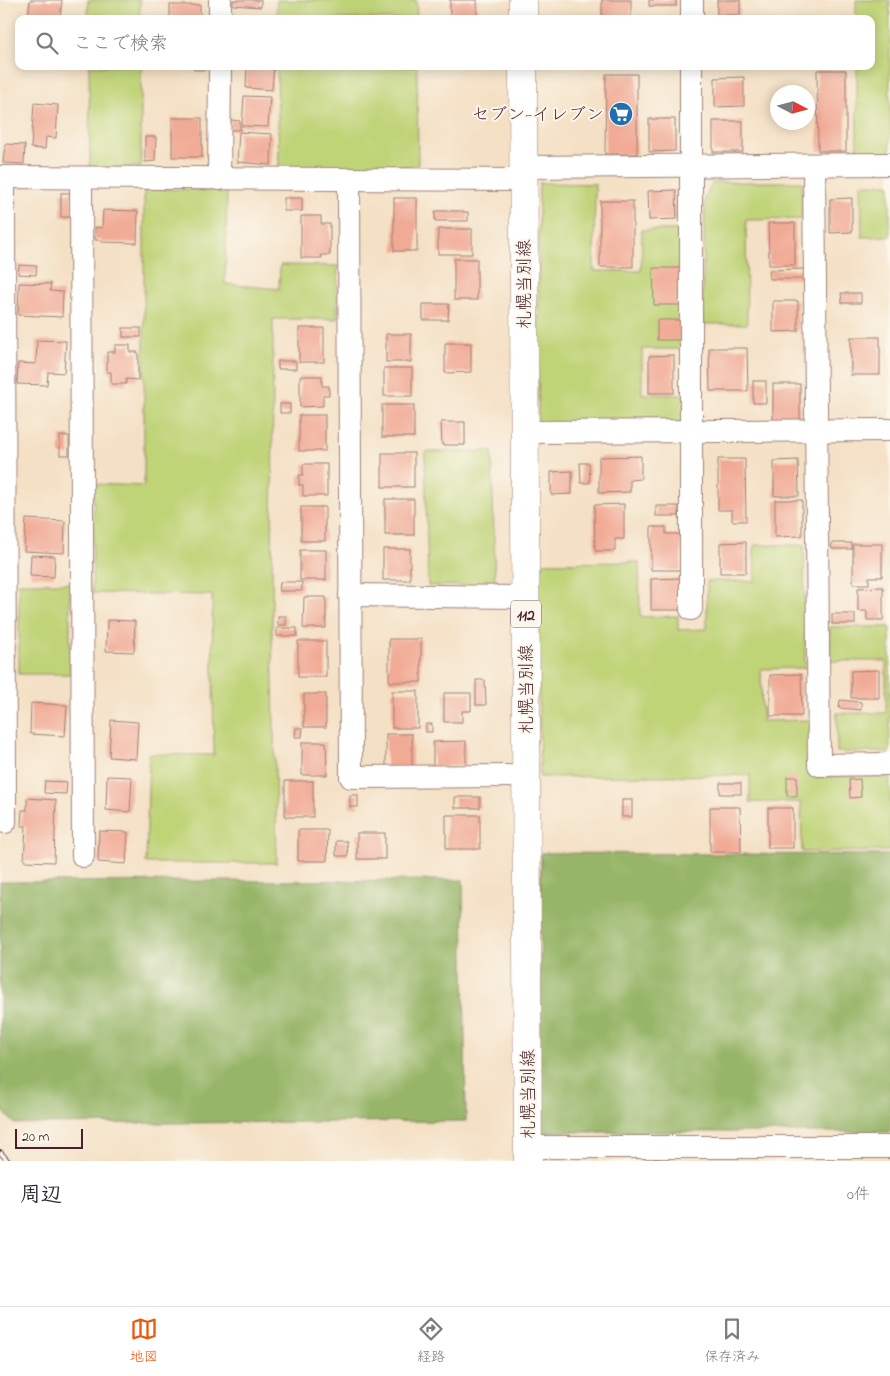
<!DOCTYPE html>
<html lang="ja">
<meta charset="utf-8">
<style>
body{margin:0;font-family:"Indie Flower","Klee One",sans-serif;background:#f7f7f7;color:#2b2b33}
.compass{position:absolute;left:770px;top:85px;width:45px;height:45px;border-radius:50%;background:#fff;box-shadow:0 2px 12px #0003;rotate:96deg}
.scale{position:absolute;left:15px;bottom:12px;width:68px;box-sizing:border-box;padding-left:5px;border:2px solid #4a1f2b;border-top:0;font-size:14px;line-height:18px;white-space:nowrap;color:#4a1f2b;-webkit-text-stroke:4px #fbf7ec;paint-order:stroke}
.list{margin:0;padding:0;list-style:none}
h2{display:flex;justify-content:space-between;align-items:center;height:65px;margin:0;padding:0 20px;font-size:21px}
h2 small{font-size:16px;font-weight:400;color:#7c7c81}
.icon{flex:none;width:28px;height:28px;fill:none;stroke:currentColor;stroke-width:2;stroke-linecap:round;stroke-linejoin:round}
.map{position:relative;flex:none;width:890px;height:1161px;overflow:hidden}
.search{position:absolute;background:#fff;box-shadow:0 2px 12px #0003;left:15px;right:15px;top:15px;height:55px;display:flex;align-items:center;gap:12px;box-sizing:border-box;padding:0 18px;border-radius:10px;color:#7c7c81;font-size:19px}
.sheet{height:145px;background:#fff}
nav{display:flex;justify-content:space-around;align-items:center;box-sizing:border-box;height:70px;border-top:1px solid #e1e1e2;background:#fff;font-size:14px;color:#7c7c81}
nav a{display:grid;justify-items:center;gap:2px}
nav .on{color:#ea580c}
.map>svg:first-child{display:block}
</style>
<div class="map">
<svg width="890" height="1161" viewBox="0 0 890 1161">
<rect width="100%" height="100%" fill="#fbf7ec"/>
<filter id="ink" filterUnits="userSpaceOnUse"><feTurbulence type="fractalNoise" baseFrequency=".02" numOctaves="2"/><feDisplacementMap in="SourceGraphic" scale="10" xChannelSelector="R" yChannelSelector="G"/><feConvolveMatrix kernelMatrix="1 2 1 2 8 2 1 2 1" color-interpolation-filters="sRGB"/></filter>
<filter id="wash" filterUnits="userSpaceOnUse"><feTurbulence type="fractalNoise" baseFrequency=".0096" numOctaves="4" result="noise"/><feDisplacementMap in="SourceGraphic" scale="20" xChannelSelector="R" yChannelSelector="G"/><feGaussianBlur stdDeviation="1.12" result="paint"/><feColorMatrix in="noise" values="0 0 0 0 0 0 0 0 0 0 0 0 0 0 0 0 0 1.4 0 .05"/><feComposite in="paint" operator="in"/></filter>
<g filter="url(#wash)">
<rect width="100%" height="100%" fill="#f4e0c4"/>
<g fill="#bfd377" stroke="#847951">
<rect x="88" y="0" width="52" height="19"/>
<polygon points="277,0 416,0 417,19 277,19"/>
<polygon points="856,0 890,0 890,153 857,153 857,66 871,66 871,19 856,19"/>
<polygon points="89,66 141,66 141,167 90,168"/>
<polygon points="277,66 417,66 418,166 279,168"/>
<polygon points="713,182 802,182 802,219 746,220 747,324 702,324 705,198"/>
<polygon points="539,183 595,184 594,271 641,271 642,230 684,230 684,349 642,349 642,394 684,395 684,424 538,423"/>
<polygon points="861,184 890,184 890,236 862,237"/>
<polygon points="144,189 227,190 225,284 279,289 280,265 338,266 337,319 273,319 272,634 277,863 146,863 149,754 214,755 212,595 92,593 94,484 144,486"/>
<polygon points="492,451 495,585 428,586 425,452"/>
<polygon points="754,545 804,545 805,668 761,669 762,721 811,720 812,777 890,776 890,851 802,852 801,802 750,802 750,775 540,777 537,563 639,562 640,617 678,616 678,630 707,629 707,581 755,581"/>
<rect x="19" y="583" width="51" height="91"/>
<polygon points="890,627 890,752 837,752 837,713 886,713 886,661 830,661 830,627"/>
</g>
<g fill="#97b568" stroke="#706a4a">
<polygon points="541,853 890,855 890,1132 539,1132"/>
<polygon points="463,880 466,1121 15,1124 0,1108 0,882"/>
</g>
<g id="blocks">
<g fill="#f1aa95">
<polygon points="30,0 62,0 60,19 28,17"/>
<polygon points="233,0 261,0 261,7 233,5"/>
<rect x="450" y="0" width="27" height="19"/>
<rect x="602" y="0" width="29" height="19"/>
<rect x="649" y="0" width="27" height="6"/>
<rect x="717" y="0" width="23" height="15"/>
<rect x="170" y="5" width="30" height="14"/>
<rect x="194" y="66" width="11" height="4"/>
<polygon points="247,66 274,66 272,90 246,88"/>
<polygon points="817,70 846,70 846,151 818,151"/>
<polygon points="606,74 637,74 637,154 605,154"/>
<polygon points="744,77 744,106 715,107 715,78"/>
<polygon points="244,96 270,97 268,127 242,126"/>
<polygon points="34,103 58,105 56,138 46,137 45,149 31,148"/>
<rect x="172" y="118" width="30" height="39"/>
<polygon points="649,119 675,119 675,151 649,152"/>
<polygon points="231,120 240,121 240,130 230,130"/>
<rect x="713" y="121" width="30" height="31"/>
<polygon points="239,132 272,134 271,165 237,162"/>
<polygon points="145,137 156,137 155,161 145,162"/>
<polygon points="5,144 25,145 24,164 3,163"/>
<polygon points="676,190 677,219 649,220 648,191"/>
<rect x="61" y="193" width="11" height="24"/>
<rect x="284" y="198" width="18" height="13"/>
<rect x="394" y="198" width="23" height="53"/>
<polygon points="852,198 852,232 830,233 830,199"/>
<rect x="600" y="201" width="33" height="66"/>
<polygon points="103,210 138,211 137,243 102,242 102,240 95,240 95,227 102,228"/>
<polygon points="435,211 463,211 463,212 468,212 468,221 435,221"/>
<polygon points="301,216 321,216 321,224 330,224 330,255 321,255 322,258 301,258"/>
<polygon points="768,223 795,223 795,265 769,265"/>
<rect x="438" y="229" width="34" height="25"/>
<rect x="454" y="259" width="23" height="41"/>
<polygon points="19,265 37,266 36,275 18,274"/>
<polygon points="653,268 683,268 683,305 654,305"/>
<polygon points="804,269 804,279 770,279 769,270"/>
<polygon points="19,283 51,284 50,291 63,292 62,317 18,315"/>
<polygon points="841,293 861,293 861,303 842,303"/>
<polygon points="773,301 798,301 798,331 773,332"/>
<polygon points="423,304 449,304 448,320 423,320"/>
<rect x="657" y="320" width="23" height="20"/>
<rect x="123" y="328" width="18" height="9"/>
<rect x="299" y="328" width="25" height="34"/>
<rect x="386" y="334" width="25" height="28"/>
<rect x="851" y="337" width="29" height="38"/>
<polygon points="37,340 66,341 64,373 48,372 47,385 17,384 18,363 36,364"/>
<polygon points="445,343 471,343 471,372 445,373"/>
<polygon points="115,345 130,345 130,352 138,352 138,380 126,379 126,384 111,384 111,372 107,372 107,352 115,352"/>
<polygon points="709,348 747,348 748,391 710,391"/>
<polygon points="674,355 674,393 649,393 649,356"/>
<rect x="278" y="361" width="18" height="8"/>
<rect x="384" y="368" width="28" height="28"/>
<polygon points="300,376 322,376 322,386 329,386 329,395 323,395 323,406 300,407"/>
<rect x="753" y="381" width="13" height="22"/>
<rect x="773" y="384" width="27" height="36"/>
<rect x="280" y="404" width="10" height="9"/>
<rect x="382" y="405" width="32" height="32"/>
<rect x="299" y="415" width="26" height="36"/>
<polygon points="441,422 465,422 465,445 442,445"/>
<rect x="60" y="436" width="9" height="19"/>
<rect x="382" y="453" width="32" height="34"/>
<polygon points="641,456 641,479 630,480 630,492 599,493 599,457"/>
<polygon points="718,459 745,459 746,521 732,521 732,510 718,510"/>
<polygon points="798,460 799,496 774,496 774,461"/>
<polygon points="580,463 589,463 590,483 581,483"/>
<polygon points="303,464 327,464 327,496 303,496 303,485 299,485 299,475 303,475"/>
<polygon points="572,471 572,494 551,495 551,472"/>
<rect x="385" y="499" width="29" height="36"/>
<polygon points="775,500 802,500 802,536 775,537"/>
<polygon points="624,504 624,539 615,539 615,551 595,551 594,505"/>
<rect x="656" y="506" width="23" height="10"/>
<rect x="301" y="507" width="24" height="34"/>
<polygon points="26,519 65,521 64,553 24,551"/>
<polygon points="651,527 666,527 666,534 681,534 681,570 651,570"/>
<polygon points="746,542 746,573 720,573 720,543"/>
<polygon points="831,543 851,543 852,549 832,549"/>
<polygon points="853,544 882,544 882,577 869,577 869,584 853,584"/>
<rect x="383" y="549" width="27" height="31"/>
<rect x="300" y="550" width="26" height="30"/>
<polygon points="31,555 55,556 54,577 30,576"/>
<polygon points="681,578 682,610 651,610 651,579"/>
<polygon points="280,582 302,582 302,591 279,591"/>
<polygon points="883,587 883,620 867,620 867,611 858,611 858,588"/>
<polygon points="304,597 326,597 326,628 303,628"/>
<rect x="832" y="614" width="23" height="10"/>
<rect x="278" y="616" width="8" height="9"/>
<polygon points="107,620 135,621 134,652 106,651"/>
<rect x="277" y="628" width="20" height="8"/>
<rect x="389" y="639" width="32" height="43"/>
<rect x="298" y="641" width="28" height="36"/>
<polygon points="879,670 879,698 851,698 851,671"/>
<polygon points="801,674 802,716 770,716 770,675"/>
<polygon points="476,680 485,680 486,705 476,705"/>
<rect x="392" y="691" width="26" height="37"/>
<polygon points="444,693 471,693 471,711 462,711 462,722 444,722"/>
<rect x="304" y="694" width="22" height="33"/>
<polygon points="840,700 861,702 861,710 839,708"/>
<polygon points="31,703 67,705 65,736 30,734"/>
<polygon points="111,720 138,722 136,759 109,757"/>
<rect x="426" y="724" width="6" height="8"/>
<polygon points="296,728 303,728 302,737 295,737"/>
<rect x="386" y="734" width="26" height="33"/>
<polygon points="466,741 466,766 433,766 433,742"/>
<polygon points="302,742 326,742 327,775 302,775"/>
<polygon points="107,776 132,777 130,812 106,810"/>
<rect x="787" y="777" width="10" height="19"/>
<polygon points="860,779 861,797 850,798 849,780"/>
<polygon points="45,781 67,782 66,794 44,793"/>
<rect x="285" y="781" width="28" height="36"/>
<rect x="720" y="783" width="21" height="11"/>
<rect x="350" y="795" width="8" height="12"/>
<rect x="455" y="797" width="25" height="11"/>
<polygon points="27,798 56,800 54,862 24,861 26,826 21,826 22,810 27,810"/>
<rect x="622" y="800" width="10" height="17"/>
<polygon points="710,807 740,807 741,852 710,852"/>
<rect x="768" y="808" width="25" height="40"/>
<rect x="446" y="815" width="34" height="34"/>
<polygon points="298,830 328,830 327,861 298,861"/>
<polygon points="99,831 128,832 126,864 98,862"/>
<rect x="357" y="833" width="28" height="26"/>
<polygon points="336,841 347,841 348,856 336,856"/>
</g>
</g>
</g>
<g filter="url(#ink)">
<use href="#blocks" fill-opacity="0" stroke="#9f8078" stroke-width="1"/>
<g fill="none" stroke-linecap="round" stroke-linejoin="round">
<g stroke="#9f8078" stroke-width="24">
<g id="minor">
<polyline points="220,19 220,0"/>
<polyline points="692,19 692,0"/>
<polyline points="814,165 819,765 890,764"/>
<polyline points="524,167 890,164"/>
<polyline points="0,177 524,180"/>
<polyline points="4,177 5,822"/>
<polyline points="81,178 83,856"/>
<polyline points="219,179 220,66"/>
<polyline points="349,179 351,777 527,776"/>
<polyline points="525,432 890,430"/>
<polyline points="350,595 526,597"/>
<polyline points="691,609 691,66"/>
<polyline points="528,1147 890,1147"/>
</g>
</g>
<g stroke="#9f8078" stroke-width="29">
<g id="major">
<polyline points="523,0 523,19"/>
<polyline points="523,66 528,1161"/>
</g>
</g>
<use href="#minor" stroke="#fff" stroke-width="22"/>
<use href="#major" stroke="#fff" stroke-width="28"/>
<g stroke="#4a1f2b" stroke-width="5.5">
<polyline id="rail" points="0,1152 8,1161"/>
</g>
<use href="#rail" stroke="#fbf7ec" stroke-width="4" stroke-dasharray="11" stroke-linecap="butt"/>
</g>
</g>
<defs>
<g id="supermarket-disc" transform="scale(1.25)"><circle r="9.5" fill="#1f6fb2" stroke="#fbf7ec"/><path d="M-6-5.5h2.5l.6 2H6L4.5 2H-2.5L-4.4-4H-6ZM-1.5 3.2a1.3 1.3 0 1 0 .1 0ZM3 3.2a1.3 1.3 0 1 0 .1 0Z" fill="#fff"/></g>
</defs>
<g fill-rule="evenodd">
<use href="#supermarket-disc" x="621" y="114"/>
</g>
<g text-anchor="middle" stroke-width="4" stroke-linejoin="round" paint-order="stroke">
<rect fill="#fbf7ec" stroke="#7f6065" stroke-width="1" x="511" y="600.5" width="30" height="27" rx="4"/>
<g font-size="16" font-weight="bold" fill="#4a1f2b">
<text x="526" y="620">112</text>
</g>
<g font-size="18" fill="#4a1f2b" stroke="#fbf7ec" text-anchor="end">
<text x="604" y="120">セブン-イレブン</text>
</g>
<g font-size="18" fill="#4a1f2b" stroke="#fbf7ec">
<text transform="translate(524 284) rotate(-90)" y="6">札幌当別線</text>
<text transform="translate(526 689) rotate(-90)" y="6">札幌当別線</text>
<text transform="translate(528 1094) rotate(-90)" y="6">札幌当別線</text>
</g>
</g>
</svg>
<svg class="compass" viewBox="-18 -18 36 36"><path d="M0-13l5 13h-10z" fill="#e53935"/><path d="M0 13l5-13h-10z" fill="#7c7c81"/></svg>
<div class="scale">20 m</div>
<div class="search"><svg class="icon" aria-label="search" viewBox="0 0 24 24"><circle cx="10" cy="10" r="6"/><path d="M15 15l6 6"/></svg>ここで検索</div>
</div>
<section class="sheet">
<h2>周辺<small>0件</small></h2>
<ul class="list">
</ul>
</section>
<nav>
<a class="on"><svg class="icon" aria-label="map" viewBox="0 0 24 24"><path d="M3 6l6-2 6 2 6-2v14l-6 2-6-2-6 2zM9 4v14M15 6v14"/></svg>地図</a>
<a><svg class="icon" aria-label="directions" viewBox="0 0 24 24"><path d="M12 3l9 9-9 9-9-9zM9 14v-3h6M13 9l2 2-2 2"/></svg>経路</a>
<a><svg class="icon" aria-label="saved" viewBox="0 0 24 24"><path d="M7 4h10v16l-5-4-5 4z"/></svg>保存済み</a>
</nav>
